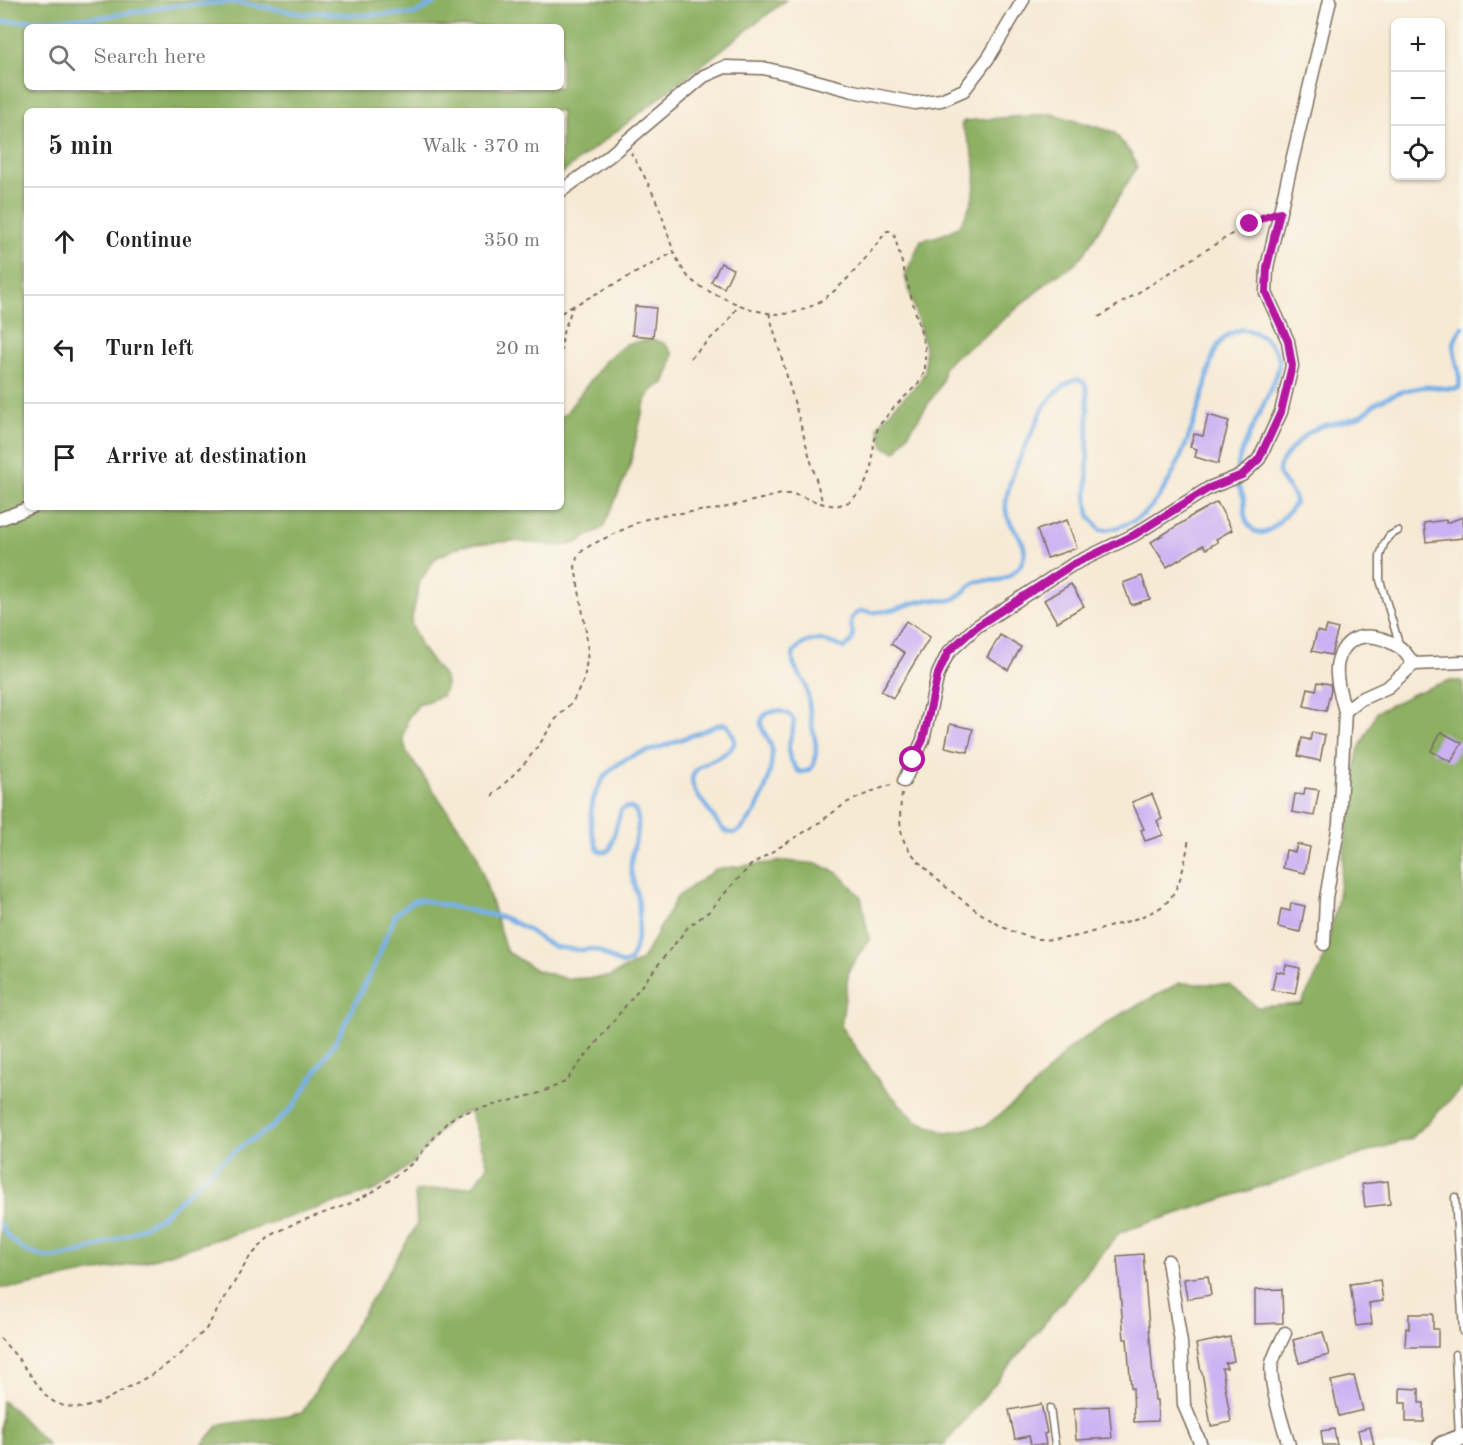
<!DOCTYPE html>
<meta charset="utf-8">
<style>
body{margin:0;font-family:"Old Standard TT",serif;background:#f2f2f2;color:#222}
.controls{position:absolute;right:18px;top:18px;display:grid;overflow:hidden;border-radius:9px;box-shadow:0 2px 4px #0004}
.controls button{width:54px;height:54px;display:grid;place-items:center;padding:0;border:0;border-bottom:2px solid #e0e0e0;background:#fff;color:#222;font:30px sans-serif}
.stop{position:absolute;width:18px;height:18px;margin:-14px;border:4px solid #b5179e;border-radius:50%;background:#fff}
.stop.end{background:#b5179e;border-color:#fff;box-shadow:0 2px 6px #0008}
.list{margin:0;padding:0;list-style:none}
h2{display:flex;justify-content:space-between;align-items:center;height:78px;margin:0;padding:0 24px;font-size:26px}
h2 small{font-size:20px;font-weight:400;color:#767676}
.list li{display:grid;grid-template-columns:39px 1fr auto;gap:18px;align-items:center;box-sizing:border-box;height:108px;padding:0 24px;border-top:2px solid #e0e0e0}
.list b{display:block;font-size:22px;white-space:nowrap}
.list em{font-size:20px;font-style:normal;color:#767676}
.icon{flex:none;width:33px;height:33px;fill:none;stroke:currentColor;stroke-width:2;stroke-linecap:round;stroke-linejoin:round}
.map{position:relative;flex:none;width:1463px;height:1445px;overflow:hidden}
.search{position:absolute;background:#fff;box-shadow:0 2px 4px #0004;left:24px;top:24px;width:540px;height:66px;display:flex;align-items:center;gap:15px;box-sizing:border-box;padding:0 21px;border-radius:9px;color:#767676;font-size:22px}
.panel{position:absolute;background:#fff;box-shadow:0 2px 4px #0004;left:24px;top:108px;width:540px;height:402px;border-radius:9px}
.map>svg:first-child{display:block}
</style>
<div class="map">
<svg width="1463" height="1445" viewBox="0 0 1463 1445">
<rect width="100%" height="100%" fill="#fbf7ec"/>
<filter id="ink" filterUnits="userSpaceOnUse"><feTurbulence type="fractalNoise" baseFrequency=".0167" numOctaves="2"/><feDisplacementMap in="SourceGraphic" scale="12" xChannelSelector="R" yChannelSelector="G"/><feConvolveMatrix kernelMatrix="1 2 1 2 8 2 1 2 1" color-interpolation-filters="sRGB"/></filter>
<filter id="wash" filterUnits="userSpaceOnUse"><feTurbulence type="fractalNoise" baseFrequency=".008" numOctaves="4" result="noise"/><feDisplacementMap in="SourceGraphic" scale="24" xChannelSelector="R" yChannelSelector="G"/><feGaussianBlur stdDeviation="1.35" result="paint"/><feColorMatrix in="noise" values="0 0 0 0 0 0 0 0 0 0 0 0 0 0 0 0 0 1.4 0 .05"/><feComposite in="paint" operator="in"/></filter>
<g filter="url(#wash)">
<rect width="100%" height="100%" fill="#f6ead5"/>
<g fill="#8db064" stroke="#646d41" stroke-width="1.5" fill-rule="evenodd">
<path d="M0 0H786L561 174V111H27V507H561V416L566 413 606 360 626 344 641 341 654 340 665 344 673 354 670 368 664 383 652 390 644 405 629 469 603 528 574 544 560 546 513 541 463 545 436 558 420 581 411 623 422 649 445 678 446 687 442 696 419 704 408 718 403 738 407 753 476 851 506 951 536 970 567 979 608 977 642 960 677 897 716 869 785 861 819 864 840 874 861 897 869 940 849 969 841 1027 880 1083 915 1120 946 1133 985 1126 1029 1092 1068 1049 1118 1016 1179 983 1230 985 1257 1007 1301 1004 1321 967 1337 904 1358 751 1377 712 1415 693 1448 681H1463V1087L1412 1138 1120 1232 944 1445H202L219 1425 302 1413 417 1225 415 1191 473 1186 488 1166 470 1111 459 1114 448 1121 414 1162 376 1190 140 1263 21 1287 0 1288ZM27 27H561V87H27Z"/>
<path d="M1052 114 1114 132 1132 155 1137 167 1086 251C1075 264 1069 270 1054 277L982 338 953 358 944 367 942 383 896 452 884 447 878 427 894 407 918 384 925 371V347L905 276 921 240C932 238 953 233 960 224 965 218 968 210 971 203 980 173 975 152 961 125L964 121Z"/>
<polygon points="2,1401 13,1409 48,1445 0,1445"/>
</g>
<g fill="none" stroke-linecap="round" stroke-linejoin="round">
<g stroke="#78b0e8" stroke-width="4.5">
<polyline points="0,22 101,17 173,6 233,2 305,14 316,12 352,15 413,14 422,10 440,0"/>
<path d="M0 1223 8 1237 24 1250 49 1258 63 1256 85 1251 130 1234 161 1217 222 1161 245 1144 272 1127 294 1106 337 1039 374 966 396 914 413 901 421 900 505 918 525 928 542 940 555 947 580 950 591 949 599 951 615 961 622 964 629 962C638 950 641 914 638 898 636 889 632 880 631 870 629 852 642 833 637 814 635 809 632 808 627 807L621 810 610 849 606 852 599 851C582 817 592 778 626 759 638 752 648 752 661 747 680 740 698 733 717 725L726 724C764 769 656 749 705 805 711 813 717 824 724 830 732 836 738 833 744 826 761 809 772 776 772 751 772 740 760 731 761 722 762 713 775 709 783 712 788 713 791 716 794 720 792 745 780 749 799 772 809 772 813 769 815 760 818 741 813 736 811 719 809 708 809 697 806 686 803 676 792 669 793 657 793 647 808 640 818 640 826 641 837 645 844 648 866 633 838 625 860 611 866 611 872 613 878 612 895 612 911 602 927 600 936 599 946 603 954 599 964 594 969 583 980 581 986 580 993 581 999 580 1008 578 1019 570 1023 560 1031 540 1007 528 1006 510 1004 486 1024 449 1034 428 1038 420 1041 411 1046 404 1053 394 1066 381 1078 379L1084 382 1087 390 1088 416 1087 501 1089 515 1100 530C1115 531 1139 520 1149 509 1176 480 1193 427 1204 390 1210 371 1211 344 1230 334 1233 333 1236 331 1239 330 1255 327 1281 347 1279 364 1274 396 1230 456 1237 483 1238 489 1244 493 1244 500 1246 507 1242 514 1247 522 1259 544 1274 528 1285 515 1289 511 1295 506 1295 501 1295 496 1291 493 1289 489 1285 484 1278 477 1279 469 1280 462 1292 448 1297 443 1318 421 1332 426 1358 417 1365 414 1370 408 1376 403 1390 395 1407 389 1423 387 1436 385 1447 391 1459 388 1463 364 1443 348 1463 327"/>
</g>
</g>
<g id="blocks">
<g fill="#cab1f3">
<polygon points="721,263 733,269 724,288 711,282"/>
<polygon points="635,306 656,308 653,337 632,335"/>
<polygon points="1208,415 1229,421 1218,464 1195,457 1197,449 1190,447 1194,434 1203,436"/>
<polygon points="1217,502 1232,530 1216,539 1218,542 1206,549 1203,545 1167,567 1151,542 1188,519 1188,518"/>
<polygon points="1463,517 1463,538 1426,542 1424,523 1446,520 1446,523"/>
<polygon points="1067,520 1077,548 1047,558 1037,530"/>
<polygon points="1142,576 1150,599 1131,605 1123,583"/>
<polygon points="1071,584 1084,606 1057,622 1044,600"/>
<polygon points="906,621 930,637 893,698 881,691 905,653 891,644"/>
<polygon points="1327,626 1338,629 1331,655 1312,651 1317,631 1325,633"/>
<polygon points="1000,635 1021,647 1008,670 987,657"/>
<polygon points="1318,682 1330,684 1331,689 1326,711 1304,706 1308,688 1316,690"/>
<polygon points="950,724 973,729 968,752 945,747"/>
<polygon points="1312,732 1325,735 1320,761 1298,756 1302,738 1310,740"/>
<polygon points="1441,732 1462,743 1451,762 1431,751"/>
<polygon points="1305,788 1319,790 1314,816 1292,812 1295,794 1304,795"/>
<polygon points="1152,794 1162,819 1157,821 1163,835 1145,841 1141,830 1144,829 1132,802"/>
<polygon points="1297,844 1310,847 1305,873 1283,868 1286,850 1295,852"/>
<polygon points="1291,903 1305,906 1300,932 1278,927 1281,909 1290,911"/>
<polygon points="1286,965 1300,968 1295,994 1272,990 1276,971 1284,973"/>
<polygon points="1388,1181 1390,1204 1365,1207 1362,1184"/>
<polygon points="1143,1254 1155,1400 1157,1400 1158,1421 1134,1422 1133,1388 1131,1388 1127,1339 1124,1339 1117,1256"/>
<polygon points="1208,1276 1211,1295 1187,1299 1184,1279"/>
<polygon points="1380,1280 1383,1301 1369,1303 1372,1324 1356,1326 1350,1284"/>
<polygon points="1282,1289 1283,1323 1255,1324 1255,1290"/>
<polygon points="1409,1314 1433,1314 1433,1329 1438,1329 1438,1347 1405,1347 1406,1328 1409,1329"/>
<polygon points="1323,1332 1329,1355 1299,1363 1293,1340"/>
<polygon points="1230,1337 1234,1361 1225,1363 1227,1368 1222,1368 1231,1422 1211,1426 1202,1372 1201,1372 1196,1344"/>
<polygon points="1354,1376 1363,1410 1339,1416 1331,1381"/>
<polygon points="1400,1388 1419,1389 1419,1403 1424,1403 1424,1422 1406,1422 1406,1403 1400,1403"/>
<polygon points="1041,1404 1047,1433 1044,1434 1046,1445 1031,1445 1029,1436 1015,1439 1009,1410"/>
<polygon points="1109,1406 1112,1438 1076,1440 1074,1408"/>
<polygon points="1370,1427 1374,1445 1361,1445 1358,1430"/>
<polygon points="1334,1429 1337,1445 1323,1445 1321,1431"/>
</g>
</g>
</g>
<g filter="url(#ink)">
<use href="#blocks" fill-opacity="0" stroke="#7c6d5e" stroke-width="1.5"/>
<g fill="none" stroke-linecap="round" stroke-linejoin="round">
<g stroke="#7c6d5e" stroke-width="9">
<g id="service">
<polyline points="1398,531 1389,536 1384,544 1380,556 1380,580 1400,647"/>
<polyline points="1455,1197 1463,1332"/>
<polyline points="1455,1354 1459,1438"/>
<polyline points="1050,1408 1055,1445"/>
</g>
</g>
<g stroke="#7c6d5e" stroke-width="15">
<g id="minor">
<polyline points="561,191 608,157 704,76 725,67 763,68 797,76 853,91 915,103 941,100 964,90 989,57 1023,0"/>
<polyline points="0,519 32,507"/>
<path d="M1345 711C1341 697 1334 675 1338 661 1347 630 1376 632 1399 647 1405 650 1409 659 1414 664"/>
<polyline points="904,781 923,740 938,674 948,653 976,627 1072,565 1134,535 1209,488 1242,475 1259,459 1281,412 1292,366 1288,341 1266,293 1267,267 1330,0"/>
<polyline points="1324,944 1326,898 1339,824 1345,711 1359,700 1388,687 1414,664 1463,662"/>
<polyline points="1168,1261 1181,1343 1184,1405 1201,1445"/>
<path d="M1285 1333C1281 1342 1275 1353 1272 1363 1268 1381 1283 1426 1289 1445"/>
</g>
</g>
<g stroke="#7c6d5e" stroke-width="20">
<polyline id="tertiary" points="1442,1445 1463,1437"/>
</g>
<g stroke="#7c6d5e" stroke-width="2" stroke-dasharray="4.5 4.5" stroke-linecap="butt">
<polyline points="561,313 573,306"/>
<polyline points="769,313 823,504"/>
<polyline points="1099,317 1235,232 1265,216"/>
<polyline points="561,352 563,333 573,306 643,269 674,252"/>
<polyline points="690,358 725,325 739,305"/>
<polyline points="561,383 561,391"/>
<path d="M902 794C900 809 898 829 905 843 918 869 982 918 1009 930 1019 934 1029 938 1040 939 1063 942 1093 932 1115 925 1130 921 1159 912 1168 901 1182 884 1186 858 1189 837"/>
<path d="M492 796 525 763 541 742 555 720 573 701 584 680 588 652 586 631 575 567 577 557 582 551 591 545 643 520 662 515 719 509 782 494H793L824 504 836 506 849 502 862 490 872 469 874 443 878 427 894 407 918 384 925 371V347L894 234 890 231H887C858 267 821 322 768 313 755 311 741 306 728 300 716 295 693 285 686 274 672 255 668 232 660 210 652 190 642 171 631 153"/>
<polyline points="0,1338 17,1357 46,1396 54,1402 64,1406 82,1408 100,1403 151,1375 179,1356 206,1329 249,1258 270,1236 293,1224 349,1204 376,1190 414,1162 448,1121 459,1114 540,1093 565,1082 688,927 711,910 724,894 752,864 816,825 846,803 873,791 891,785"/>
</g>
<use href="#service" stroke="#fff" stroke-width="6"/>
<use href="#minor" stroke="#fff" stroke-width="12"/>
<use href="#tertiary" stroke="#fff" stroke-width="16"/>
</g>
</g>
<g fill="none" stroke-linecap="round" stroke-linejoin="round" filter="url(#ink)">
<polyline stroke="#b5179e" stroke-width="8" points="913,760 923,740 938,674 948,652 976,627 1072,565 1134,535 1209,488 1242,475 1259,459 1281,412 1292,366 1288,341 1266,293 1267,267 1280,212 1264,217 1250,224"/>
</g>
</svg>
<div class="controls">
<button>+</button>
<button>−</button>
<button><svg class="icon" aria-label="locate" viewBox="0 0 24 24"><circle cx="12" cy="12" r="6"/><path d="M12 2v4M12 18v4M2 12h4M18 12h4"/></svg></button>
</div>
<div class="stop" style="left:913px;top:760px"></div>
<div class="stop end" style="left:1250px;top:224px"></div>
<div class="search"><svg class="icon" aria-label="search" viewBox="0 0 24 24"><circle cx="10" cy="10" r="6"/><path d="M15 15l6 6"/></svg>Search here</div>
<section class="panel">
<h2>5 min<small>Walk · 370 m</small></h2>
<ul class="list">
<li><svg class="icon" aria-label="ahead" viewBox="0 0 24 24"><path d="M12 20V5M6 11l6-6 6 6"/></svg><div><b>Continue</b></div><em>350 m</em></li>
<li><svg class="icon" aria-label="left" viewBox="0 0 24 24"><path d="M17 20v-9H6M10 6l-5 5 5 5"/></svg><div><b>Turn left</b></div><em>20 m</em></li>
<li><svg class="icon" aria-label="arrive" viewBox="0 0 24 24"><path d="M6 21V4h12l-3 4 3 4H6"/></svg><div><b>Arrive at destination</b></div></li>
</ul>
</section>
</div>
